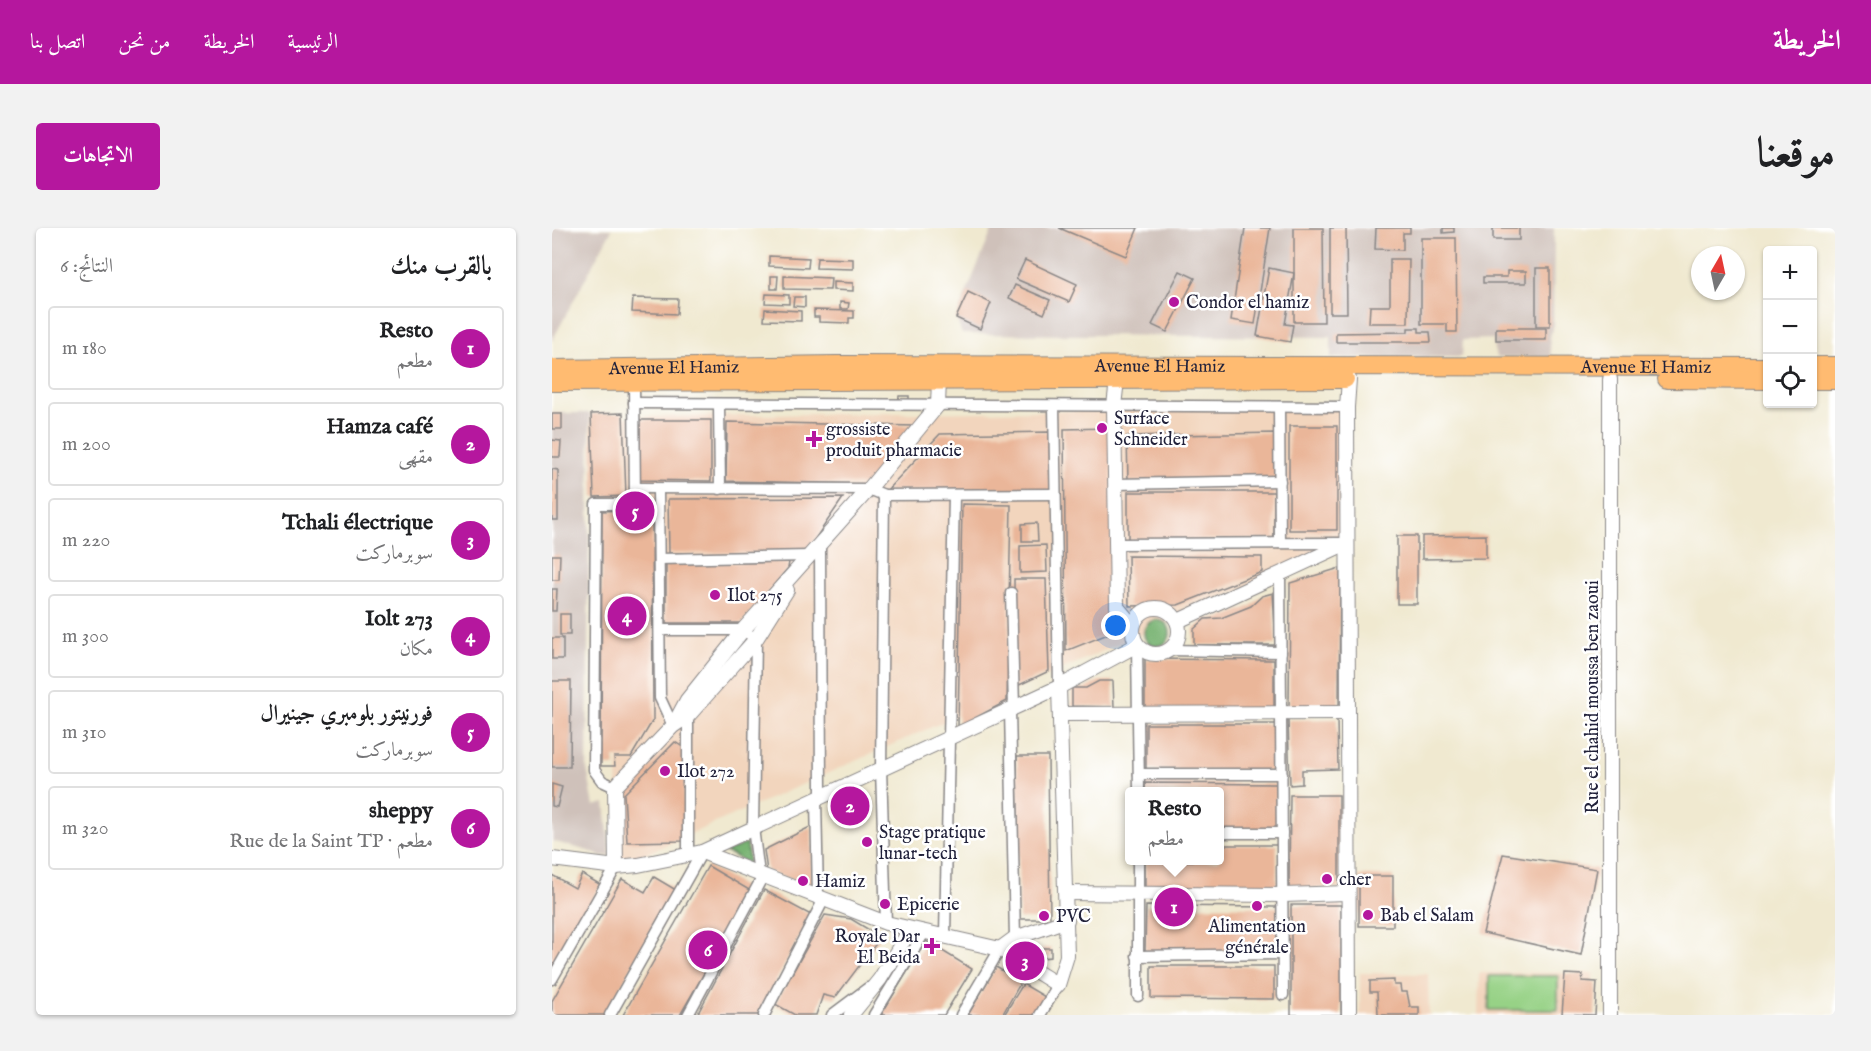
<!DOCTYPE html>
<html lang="ar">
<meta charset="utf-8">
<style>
body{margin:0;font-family:"IM FELL English",Amiri,serif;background:#f2f2f2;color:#202124;direction:rtl}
.controls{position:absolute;right:18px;top:18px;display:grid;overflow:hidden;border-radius:6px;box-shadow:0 2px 4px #0004}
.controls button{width:54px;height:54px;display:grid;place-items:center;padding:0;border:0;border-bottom:2px solid #e0e0e0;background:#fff;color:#202124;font:30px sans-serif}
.compass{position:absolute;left:1139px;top:18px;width:54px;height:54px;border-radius:50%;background:#fff;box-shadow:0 2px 4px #0004;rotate:9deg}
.you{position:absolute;left:564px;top:398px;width:21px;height:21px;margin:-15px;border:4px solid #fff;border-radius:50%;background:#1a73e8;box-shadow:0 0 0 9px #1a73e833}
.badge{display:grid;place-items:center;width:39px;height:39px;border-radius:50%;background:#b5179e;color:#fff;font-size:20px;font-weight:700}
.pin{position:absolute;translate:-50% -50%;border:3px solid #fff;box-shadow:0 2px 6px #0006}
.popup{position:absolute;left:573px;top:559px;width:99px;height:78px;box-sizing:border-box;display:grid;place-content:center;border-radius:6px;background:#fff;filter:drop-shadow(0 2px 4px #0005);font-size:20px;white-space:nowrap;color:#757577}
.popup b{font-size:22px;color:#202124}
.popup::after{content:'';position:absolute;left:50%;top:100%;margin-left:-12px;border:12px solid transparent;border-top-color:#fff}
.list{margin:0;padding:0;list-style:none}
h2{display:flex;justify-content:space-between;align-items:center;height:78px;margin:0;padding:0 24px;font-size:26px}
h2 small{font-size:20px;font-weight:400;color:#757577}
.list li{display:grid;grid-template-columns:39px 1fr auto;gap:18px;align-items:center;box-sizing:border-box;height:84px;margin:0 12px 12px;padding:0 12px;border:2px solid #e0e0e0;border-radius:6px}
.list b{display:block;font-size:22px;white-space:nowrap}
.list p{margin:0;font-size:20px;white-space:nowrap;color:#757577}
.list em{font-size:20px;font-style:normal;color:#757577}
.icon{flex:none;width:33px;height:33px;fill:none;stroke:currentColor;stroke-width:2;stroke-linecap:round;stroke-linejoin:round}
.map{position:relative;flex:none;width:1283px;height:787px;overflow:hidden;direction:ltr;border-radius:6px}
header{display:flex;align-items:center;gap:36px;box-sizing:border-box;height:84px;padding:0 30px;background:#b5179e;color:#fff}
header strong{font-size:28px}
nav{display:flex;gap:33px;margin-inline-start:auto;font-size:21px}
.intro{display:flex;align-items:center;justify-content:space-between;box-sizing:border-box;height:144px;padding:0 36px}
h1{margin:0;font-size:42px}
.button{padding:15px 27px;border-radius:6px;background:#b5179e;color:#fff;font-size:21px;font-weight:700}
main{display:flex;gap:36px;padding:0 36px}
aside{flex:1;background:#fff;border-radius:6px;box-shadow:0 2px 4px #0004}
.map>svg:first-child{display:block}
</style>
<header>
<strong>الخريطة</strong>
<nav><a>الرئيسية</a><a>الخريطة</a><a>من نحن</a><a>اتصل بنا</a></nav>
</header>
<div class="intro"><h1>موقعنا</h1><a class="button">الاتجاهات</a></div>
<main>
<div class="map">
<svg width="1283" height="787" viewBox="0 0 1283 787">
<rect width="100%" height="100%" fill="#fff"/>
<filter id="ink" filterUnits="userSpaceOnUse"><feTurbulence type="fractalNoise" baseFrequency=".0167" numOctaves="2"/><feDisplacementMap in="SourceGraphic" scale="12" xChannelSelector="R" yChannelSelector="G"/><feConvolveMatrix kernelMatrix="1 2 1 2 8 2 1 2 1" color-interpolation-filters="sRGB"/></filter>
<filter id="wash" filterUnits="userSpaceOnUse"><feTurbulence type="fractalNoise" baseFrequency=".008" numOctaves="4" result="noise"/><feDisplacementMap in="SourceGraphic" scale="24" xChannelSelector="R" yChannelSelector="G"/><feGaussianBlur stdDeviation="1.35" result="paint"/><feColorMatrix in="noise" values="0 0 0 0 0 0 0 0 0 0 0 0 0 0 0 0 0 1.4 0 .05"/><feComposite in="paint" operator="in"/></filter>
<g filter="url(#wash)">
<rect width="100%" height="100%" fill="#f0e9d0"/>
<g fill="#f2d5bd">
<polygon points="795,179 795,315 64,639 71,189"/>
<polygon points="808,745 876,746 877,787 808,787"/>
<polygon points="927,745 1041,745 1041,787 926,787"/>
</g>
<g fill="#cfc1ba">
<polygon points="0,0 60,1 0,113"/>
<polygon points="441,0 1002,0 1001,102 997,108 999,129 945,129 942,122 941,111 911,112 910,129 779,130 779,109 410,106 404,90"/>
<polygon points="0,185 38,185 35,541 42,578 53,575 58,628 48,628 44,625 0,613"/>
</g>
<rect fill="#97d286" stroke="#5c7a60" stroke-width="1.5" x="937" y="748" width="69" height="34"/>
<g fill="#79b473" stroke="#4e6b57" stroke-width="1.5">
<circle cx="605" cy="405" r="13"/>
<polygon points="195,615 197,636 174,624"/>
</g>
<g id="blocks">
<g fill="#eab699">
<polygon points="507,0 586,0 574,28"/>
<polygon points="693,0 718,0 703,96 679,92"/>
<polygon points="742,0 771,0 772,94 742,94"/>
<polygon points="778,0 794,0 795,85 778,85"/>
<polygon points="824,0 858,0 858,5 851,5 851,22 823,21"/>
<polygon points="891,0 902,0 902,4 891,5"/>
<rect x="941" y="0" width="26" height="12"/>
<polygon points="869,10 904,10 905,104 895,104 895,96 869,96"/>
<polygon points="217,28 257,30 256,40 217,38"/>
<polygon points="265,30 301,31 301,41 264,40"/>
<polygon points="838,31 857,31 856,95 817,95 818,78 838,78"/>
<polygon points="473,32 525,56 517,74 464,51"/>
<polygon points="717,40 742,45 733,96 741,97 738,114 705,108"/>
<rect x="984" y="40" width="14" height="58"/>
<polygon points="628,43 643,50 615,104 600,97"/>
<polygon points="955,43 974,43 974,55 931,55 931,49 955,49"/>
<polygon points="219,48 226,48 225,61 219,61"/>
<polygon points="232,48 279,50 278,62 232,61"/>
<polygon points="281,54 301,55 301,63 281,62"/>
<polygon points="463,57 498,72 492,86 457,70"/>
<polygon points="416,64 439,75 428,101 404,90"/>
<polygon points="214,66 237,67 237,76 213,75"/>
<polygon points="242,69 253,69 253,79 241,78"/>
<polygon points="81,70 126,71 125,86 80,84"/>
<polygon points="288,74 297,75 296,81 288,81"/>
<polygon points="213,81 249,83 249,93 212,92"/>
<polygon points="262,82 302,83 302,90 297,90 297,95 267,94 267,89 262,89"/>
<polygon points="856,100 867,100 867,104 878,104 879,114 784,114 784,105 856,104"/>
<rect x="944" y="100" width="50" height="12"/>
<polygon points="347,168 357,168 357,176 346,175"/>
<polygon points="71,185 74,268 42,269 39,186"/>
<rect x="0" y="186" width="10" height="15"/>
<polygon points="87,192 159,192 159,253 86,252"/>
<polygon points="175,194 362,198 314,256 174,253"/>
<rect x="737" y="198" width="48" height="104"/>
<polygon points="559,200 561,404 514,423 512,201"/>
<polygon points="497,204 498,263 334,263 388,206"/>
<polygon points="723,205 724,251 576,254 575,208"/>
<polygon points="0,212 9,213 8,229 0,229"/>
<polygon points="0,241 6,242 6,292 0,292"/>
<rect x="576" y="264" width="146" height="47"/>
<polygon points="291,270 254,324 117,325 116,271"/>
<polygon points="410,276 459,277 455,473 406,499"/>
<polygon points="100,281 101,492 79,529 62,529 63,538 49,538 50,283"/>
<polygon points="485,295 486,313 470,313 470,296"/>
<polygon points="934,307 934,330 870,331 870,308"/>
<rect x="845" y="308" width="20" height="68"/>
<polygon points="494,317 495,344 468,345 468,318"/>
<polygon points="0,327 8,327 7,352 0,352"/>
<polygon points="576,328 710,329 710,344 626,377 577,378"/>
<polygon points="237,334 236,340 189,395 114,395 114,336"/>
<polygon points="788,340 787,481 737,481 738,355"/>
<polygon points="462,351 494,351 497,443 463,459"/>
<polygon points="0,361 5,361 4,383 0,383"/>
<polygon points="721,365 724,417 642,417 642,401 653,391 669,390 699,378 710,368"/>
<rect x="8" y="386" width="10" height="21"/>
<rect x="0" y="410" width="11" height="21"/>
<polygon points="593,431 722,432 722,483 593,482"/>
<polygon points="0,453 19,453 18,539 0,539"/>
<polygon points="547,453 561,453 562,479 520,478 520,460 534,460"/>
<polygon points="785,491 786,541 750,542 750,556 738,557 736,492"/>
<polygon points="594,496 725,496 725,543 594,542"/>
<polygon points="123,514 132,520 131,613 75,614 72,566"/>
<polygon points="465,528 496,528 498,691 467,691"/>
<polygon points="593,555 725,556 725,602 667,601 667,564 593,564"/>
<polygon points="0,556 10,559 5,579 0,578"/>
<polygon points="738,567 787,567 787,660 737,660"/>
<polygon points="260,598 261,660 215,643 212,622"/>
<polygon points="667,617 725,617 725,662 593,661 593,633 667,633"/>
<polygon points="951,626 1045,641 1029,727 931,705"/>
<polygon points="156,638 199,663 128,787 71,787"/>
<polygon points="30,646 49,657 0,744 0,647 23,660"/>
<rect x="807" y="648" width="34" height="50"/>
<polygon points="102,649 124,662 53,787 0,787 0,773 70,651 93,664"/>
<polygon points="212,662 259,687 206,787 145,787"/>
<rect x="739" y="677" width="50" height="110"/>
<polygon points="594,678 726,679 726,724 593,723"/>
<polygon points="273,687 299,691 329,709 283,770 271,767 264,787 243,787 223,776"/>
<polygon points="374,713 420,741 392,787 329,787"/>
<polygon points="490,720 499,720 499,729 490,730"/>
<polygon points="599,738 722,738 722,771 599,770"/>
<polygon points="444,739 469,754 450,787 416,787"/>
<polygon points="1013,746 1031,747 1030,753 1045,754 1043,787 1010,786"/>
<polygon points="842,752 842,757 848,757 849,764 855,764 858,779 867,779 867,787 826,787 825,764 818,764 818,753"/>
<polygon points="471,756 495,770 486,787 452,787"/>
</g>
</g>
</g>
<g filter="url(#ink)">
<use href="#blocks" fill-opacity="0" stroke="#898686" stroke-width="1.5"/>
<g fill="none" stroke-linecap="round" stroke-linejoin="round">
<g stroke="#898686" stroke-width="13">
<g id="minor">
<polyline points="82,175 795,179"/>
<polyline points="167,176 168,261"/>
<polyline points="502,178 507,459"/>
<polyline points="727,179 728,315"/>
<polyline points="563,256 728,253"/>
<polyline points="83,260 317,261 332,267 502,266"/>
<polyline points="106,261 108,470 121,498"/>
<polyline points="332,267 329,541 334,695"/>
<polyline points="268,316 269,569"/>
<polyline points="564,316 792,315"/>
<polyline points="107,331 258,328"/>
<polyline points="728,345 731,767"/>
<polyline points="459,365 462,480"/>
<polyline points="108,402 191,402 204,411 201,600 207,646"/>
<polyline points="585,417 587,564"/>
<polyline points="617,422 729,424"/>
<polyline points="458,482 463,710"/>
<polyline points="587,546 730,546"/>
<polyline points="63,559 50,553 42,542 44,276 83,276 82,154"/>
<polyline points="264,571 266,669"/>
<polyline points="667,605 730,605"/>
<polyline points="136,627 136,488"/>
<polyline points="393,708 402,267"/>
<polyline points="585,728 731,726"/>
<polyline points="0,751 64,639"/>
<polyline points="586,768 586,632"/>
<polyline points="58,787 150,624"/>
<polyline points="136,787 211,648"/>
<polyline points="212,787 272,671"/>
<polyline points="280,787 316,760"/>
<polyline points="322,787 372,705"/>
<polyline points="409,787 448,721"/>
<polyline points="488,787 506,757"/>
</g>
</g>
<g stroke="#898686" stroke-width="16">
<g id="tertiary">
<polyline points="565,152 562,178 565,379 581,398"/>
<circle cx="604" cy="403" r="23"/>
<polyline points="626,393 795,315"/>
<polyline points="509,486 795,485"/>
<polyline points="121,498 135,472 191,402 317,261 386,177 387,152"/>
<polyline points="150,624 334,695 448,721 506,757 515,728 507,459"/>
<polyline points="0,631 64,639 86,637 150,624 507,459 585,417"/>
<polyline points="64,639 63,559 121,498 136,488 204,411 235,362"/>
<polyline points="514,665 731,667 795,665"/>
<polyline points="448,721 463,710 515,692"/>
<polyline points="299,787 328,751 358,702"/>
<polyline points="797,787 795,179 797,151"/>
<polyline points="1058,787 1058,151"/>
</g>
</g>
<g stroke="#898686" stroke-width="20">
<g id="trunk">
<polyline points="1260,138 1283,138"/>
<path id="s1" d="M0 141 285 137 1216 139"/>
<polyline points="1115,151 1216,152"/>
<polyline points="1260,152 1283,152"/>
<polyline points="0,154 793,151"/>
</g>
</g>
<use href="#minor" stroke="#fff" stroke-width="10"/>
<use href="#tertiary" stroke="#fff" stroke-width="14"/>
<use href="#trunk" stroke="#ffbb71" stroke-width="18"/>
</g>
</g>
<g fill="#b5179e" stroke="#fff" stroke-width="2">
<circle cx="622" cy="74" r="6"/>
<circle cx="550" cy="200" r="6"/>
<path d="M259 202h6v6h6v6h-6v6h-6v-6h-6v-6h6z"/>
<circle cx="163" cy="367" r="6"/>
<circle cx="113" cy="543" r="6"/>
<circle cx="315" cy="614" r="6"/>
<circle cx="775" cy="651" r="6"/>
<circle cx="251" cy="653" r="6"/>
<circle cx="333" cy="676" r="6"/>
<circle cx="705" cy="678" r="6"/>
<circle cx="816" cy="687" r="6"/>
<circle cx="492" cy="688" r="6"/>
<path d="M377 709h6v6h6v6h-6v6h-6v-6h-6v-6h6z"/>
</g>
<g text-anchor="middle" stroke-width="5" stroke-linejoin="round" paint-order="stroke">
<g font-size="18" fill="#22223b" stroke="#fff" text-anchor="start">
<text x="634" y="80">Condor el hamiz</text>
<text x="562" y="196">Surface<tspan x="562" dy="21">Schneider</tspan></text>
<text x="274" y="207">grossiste<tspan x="274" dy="21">produit pharmacie</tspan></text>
<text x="175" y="373">Ilot 275</text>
<text x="125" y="549">Ilot 272</text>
<text x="327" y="610">Stage pratique<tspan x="327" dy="21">lunar-tech</tspan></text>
<text x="787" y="657">cher</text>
<text x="263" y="659">Hamiz</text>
<text x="345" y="682">Epicerie</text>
<text x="828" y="693">Bab el Salam</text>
<text x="504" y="694">PVC</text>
<text x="705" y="704" text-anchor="middle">Alimentation<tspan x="705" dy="21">générale</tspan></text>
<text x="368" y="714" text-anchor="end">Royale Dar<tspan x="368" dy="21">El Beida</tspan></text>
</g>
<g font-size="18" fill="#22223b" stroke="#fff">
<text dy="6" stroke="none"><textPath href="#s1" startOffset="608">Avenue El Hamiz</textPath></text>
<text dy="6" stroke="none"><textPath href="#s1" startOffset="122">Avenue El Hamiz</textPath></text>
<text dy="6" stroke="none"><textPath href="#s1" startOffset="1094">Avenue El Hamiz</textPath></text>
<text transform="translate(1040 469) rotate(-90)" y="6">Rue el chahid moussa ben zaoui</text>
</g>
</g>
</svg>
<div class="controls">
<button>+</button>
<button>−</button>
<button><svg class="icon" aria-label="locate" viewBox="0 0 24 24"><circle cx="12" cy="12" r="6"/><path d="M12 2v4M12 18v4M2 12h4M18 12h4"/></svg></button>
</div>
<svg class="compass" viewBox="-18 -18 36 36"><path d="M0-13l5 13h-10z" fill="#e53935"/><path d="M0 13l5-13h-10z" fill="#757577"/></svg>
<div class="you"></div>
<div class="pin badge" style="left:622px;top:679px">1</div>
<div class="popup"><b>Resto</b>مطعم</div>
<div class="pin badge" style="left:298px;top:578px">2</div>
<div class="pin badge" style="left:473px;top:733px">3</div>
<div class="pin badge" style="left:75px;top:388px">4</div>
<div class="pin badge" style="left:83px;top:283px">5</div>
<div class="pin badge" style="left:156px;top:722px">6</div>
</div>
<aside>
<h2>بالقرب منك<small>النتائج: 6</small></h2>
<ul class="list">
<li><span class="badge">1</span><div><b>Resto</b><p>مطعم</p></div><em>180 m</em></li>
<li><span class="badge">2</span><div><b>Hamza café</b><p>مقهى</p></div><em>200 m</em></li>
<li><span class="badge">3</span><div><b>Tchali électrique</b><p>سوبرماركت</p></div><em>220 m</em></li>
<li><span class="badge">4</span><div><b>Iolt 273</b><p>مكان</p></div><em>300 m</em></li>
<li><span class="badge">5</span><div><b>فورنيتور بلومبري جينيرال</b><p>سوبرماركت</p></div><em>310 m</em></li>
<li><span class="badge">6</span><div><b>sheppy</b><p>مطعم · Rue de la Saint TP</p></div><em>320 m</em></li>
</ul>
</aside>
</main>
